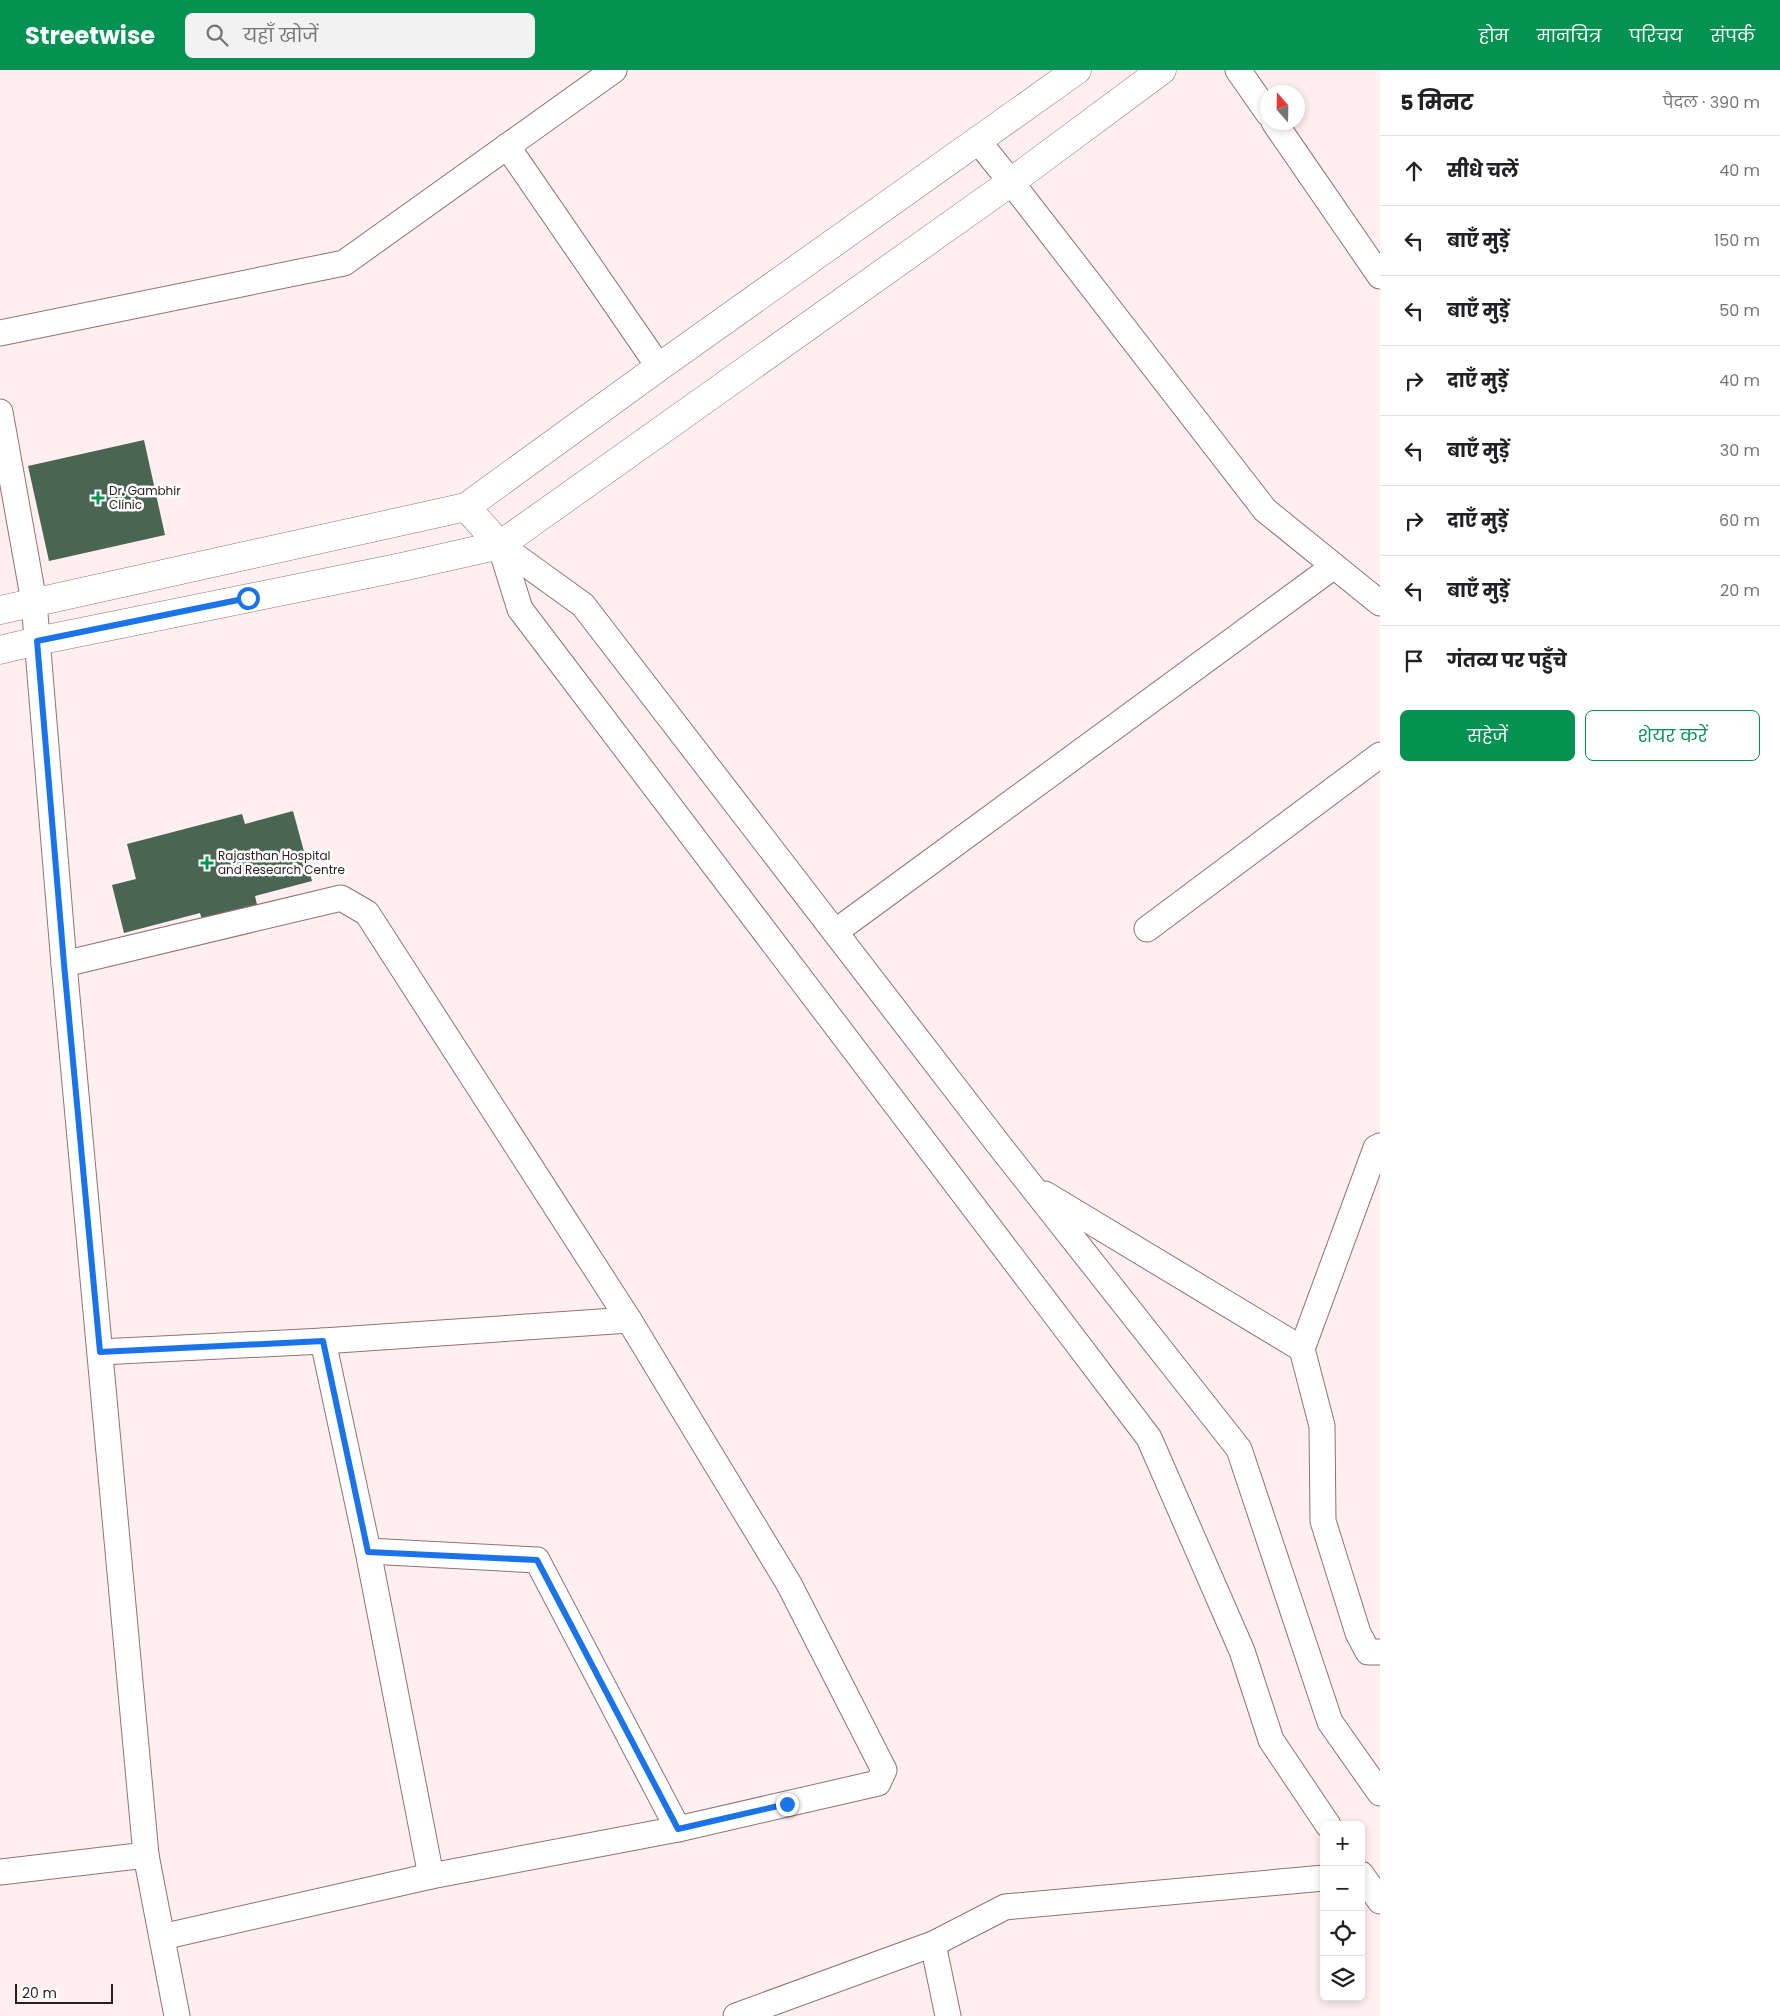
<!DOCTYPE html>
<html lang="hi">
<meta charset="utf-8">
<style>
body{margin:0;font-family:Poppins,"Noto Sans Devanagari",sans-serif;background:#f2f2f2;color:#202124}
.controls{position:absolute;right:15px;bottom:15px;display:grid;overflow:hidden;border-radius:8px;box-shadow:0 2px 8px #0003}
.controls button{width:45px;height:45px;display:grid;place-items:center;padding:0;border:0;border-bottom:1px solid #e0e0e0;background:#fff;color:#202124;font:25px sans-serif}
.compass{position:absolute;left:1260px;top:15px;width:45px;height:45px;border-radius:50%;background:#fff;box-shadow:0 2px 8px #0003;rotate:340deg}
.scale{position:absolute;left:15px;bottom:12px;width:98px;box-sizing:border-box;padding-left:5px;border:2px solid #2b1d1e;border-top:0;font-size:14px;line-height:18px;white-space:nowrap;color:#2b1d1e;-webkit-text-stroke:4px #fff;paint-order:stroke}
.stop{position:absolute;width:15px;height:15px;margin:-11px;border:4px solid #1a73e8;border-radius:50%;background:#fff}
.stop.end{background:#1a73e8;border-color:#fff;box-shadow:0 1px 5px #0008}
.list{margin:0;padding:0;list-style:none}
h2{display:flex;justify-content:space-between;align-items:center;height:65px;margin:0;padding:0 20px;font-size:21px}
h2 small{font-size:16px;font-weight:400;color:#757577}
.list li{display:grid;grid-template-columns:32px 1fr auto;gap:15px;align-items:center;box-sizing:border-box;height:70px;padding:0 20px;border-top:1px solid #e0e0e0}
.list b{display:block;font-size:19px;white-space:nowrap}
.list em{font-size:16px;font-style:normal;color:#757577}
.actions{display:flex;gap:10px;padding:15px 20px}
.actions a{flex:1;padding:11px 0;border:1px solid #039251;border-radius:8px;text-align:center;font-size:18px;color:#039251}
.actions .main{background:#039251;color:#fff}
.icon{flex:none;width:28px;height:28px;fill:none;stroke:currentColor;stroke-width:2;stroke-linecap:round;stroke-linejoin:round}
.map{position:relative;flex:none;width:1380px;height:1946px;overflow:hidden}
header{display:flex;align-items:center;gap:30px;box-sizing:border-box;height:70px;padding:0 25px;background:#039251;color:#fff}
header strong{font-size:24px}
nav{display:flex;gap:28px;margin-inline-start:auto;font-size:18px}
.search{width:350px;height:45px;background:#f2f2f2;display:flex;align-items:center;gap:12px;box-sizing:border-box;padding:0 18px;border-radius:8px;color:#757577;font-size:19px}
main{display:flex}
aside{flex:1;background:#fff}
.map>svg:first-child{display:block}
</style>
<header>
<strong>Streetwise</strong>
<div class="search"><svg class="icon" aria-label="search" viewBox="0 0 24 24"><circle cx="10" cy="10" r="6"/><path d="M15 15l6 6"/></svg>यहाँ खोजें</div>
<nav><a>होम</a><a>मानचित्र</a><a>परिचय</a><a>संपर्क</a></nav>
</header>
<main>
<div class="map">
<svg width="1380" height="1946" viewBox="0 0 1380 1946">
<rect width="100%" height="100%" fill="#ffeff0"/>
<g fill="#4a6552">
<polygon points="144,370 165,465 49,491 28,396"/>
<polygon points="293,741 312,811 255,826 259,843 204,857 200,843 124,863 112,815 136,809 127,774 242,744 245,754"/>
</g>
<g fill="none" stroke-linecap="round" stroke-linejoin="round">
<g stroke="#937175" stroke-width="27">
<g id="street">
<polyline points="1238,0 1268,43"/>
<polyline points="1274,52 1380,206"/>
<polyline points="978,71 1011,112 1265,440 1380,533"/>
<polyline points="507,76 659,297"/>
<polyline points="0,263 344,193 614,0"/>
<polyline points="0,342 34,532 64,894 146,1785 177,1946"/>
<polyline points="500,475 583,535 999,1075 1239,1379 1330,1652 1380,1723"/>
<polyline points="500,475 520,539 1149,1368 1242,1581 1271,1670 1328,1755"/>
<polyline points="1147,859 1380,685"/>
<polyline points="835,862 1334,496"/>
<polyline points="64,894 341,828 367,843 629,1250 789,1514 884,1700 878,1713 678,1759 431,1806 162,1867"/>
<polyline points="1380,1076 1376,1078 1302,1279 1322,1356 1323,1451 1358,1563 1368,1582 1380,1582"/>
<polyline points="1045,1124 1302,1279"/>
<polyline points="323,1271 368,1481 431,1806"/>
<polyline points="100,1282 323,1271 629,1250"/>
<polyline points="368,1481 537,1490 678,1759"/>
<polyline points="0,1802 146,1785"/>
<polyline points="1361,1804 1380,1831"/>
<polyline points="933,1874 1005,1837 1324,1808"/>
<polyline points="736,1946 933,1874 948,1946"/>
</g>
</g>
<g stroke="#937175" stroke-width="29">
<g id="secondary">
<polyline points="466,437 500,475"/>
<polyline points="0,540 466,437 659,297 1077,0"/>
<polyline points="0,580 37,571 402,497 500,475 1011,112 1162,0"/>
</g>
</g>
<use href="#street" stroke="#fff" stroke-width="25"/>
<use href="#secondary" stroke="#fff" stroke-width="28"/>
</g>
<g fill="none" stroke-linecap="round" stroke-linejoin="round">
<polyline stroke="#1a73e8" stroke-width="6" points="248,528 37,571 64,894 100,1282 323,1271 368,1482 537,1490 678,1759 787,1734"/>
</g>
<g fill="#039251" stroke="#fff" stroke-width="2">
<path d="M95.5 420.5h5v5h5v5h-5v5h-5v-5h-5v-5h5z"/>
<path d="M204.5 785.5h5v5h5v5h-5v5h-5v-5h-5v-5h5z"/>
</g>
<g text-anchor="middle" stroke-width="5" stroke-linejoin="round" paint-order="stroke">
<g font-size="12" fill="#2b1d1e" stroke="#fff" text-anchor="start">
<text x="109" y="425">Dr. Gambhir<tspan x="109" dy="14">Clinic</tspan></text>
<text x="218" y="790">Rajasthan Hospital<tspan x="218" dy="14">and Research Centre</tspan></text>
</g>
</g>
</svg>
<div class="controls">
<button>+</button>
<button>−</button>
<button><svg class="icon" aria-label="locate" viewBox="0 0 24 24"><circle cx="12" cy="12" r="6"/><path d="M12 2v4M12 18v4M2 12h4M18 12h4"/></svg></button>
<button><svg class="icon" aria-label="layers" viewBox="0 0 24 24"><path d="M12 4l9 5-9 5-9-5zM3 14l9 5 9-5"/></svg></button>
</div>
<svg class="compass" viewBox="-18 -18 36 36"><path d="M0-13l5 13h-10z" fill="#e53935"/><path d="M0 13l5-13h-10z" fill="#757577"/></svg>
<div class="scale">20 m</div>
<div class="stop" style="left:248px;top:528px"></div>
<div class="stop end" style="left:787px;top:1734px"></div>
</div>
<aside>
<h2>5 मिनट<small>पैदल · 390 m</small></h2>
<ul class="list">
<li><svg class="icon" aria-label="ahead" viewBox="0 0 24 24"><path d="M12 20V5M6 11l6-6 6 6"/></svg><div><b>सीधे चलें</b></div><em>40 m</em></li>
<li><svg class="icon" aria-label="left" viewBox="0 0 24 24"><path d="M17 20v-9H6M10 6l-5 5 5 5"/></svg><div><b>बाएँ मुड़ें</b></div><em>150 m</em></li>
<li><svg class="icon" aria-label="left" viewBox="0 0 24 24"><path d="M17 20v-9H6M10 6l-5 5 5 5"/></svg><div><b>बाएँ मुड़ें</b></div><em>50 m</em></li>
<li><svg class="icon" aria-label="right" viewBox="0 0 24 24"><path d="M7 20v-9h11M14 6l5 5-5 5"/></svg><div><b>दाएँ मुड़ें</b></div><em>40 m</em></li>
<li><svg class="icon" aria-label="left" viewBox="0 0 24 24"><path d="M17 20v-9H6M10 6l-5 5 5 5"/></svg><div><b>बाएँ मुड़ें</b></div><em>30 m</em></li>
<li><svg class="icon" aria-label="right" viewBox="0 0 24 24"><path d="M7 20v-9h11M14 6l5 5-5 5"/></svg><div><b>दाएँ मुड़ें</b></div><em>60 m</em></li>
<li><svg class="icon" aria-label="left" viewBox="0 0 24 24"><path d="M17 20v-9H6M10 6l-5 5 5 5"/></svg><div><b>बाएँ मुड़ें</b></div><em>20 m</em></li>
<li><svg class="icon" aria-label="arrive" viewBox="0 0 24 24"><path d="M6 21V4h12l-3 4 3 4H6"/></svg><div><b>गंतव्य पर पहुँचे</b></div></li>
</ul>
<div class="actions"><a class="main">सहेजें</a><a>शेयर करें</a></div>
</aside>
</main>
